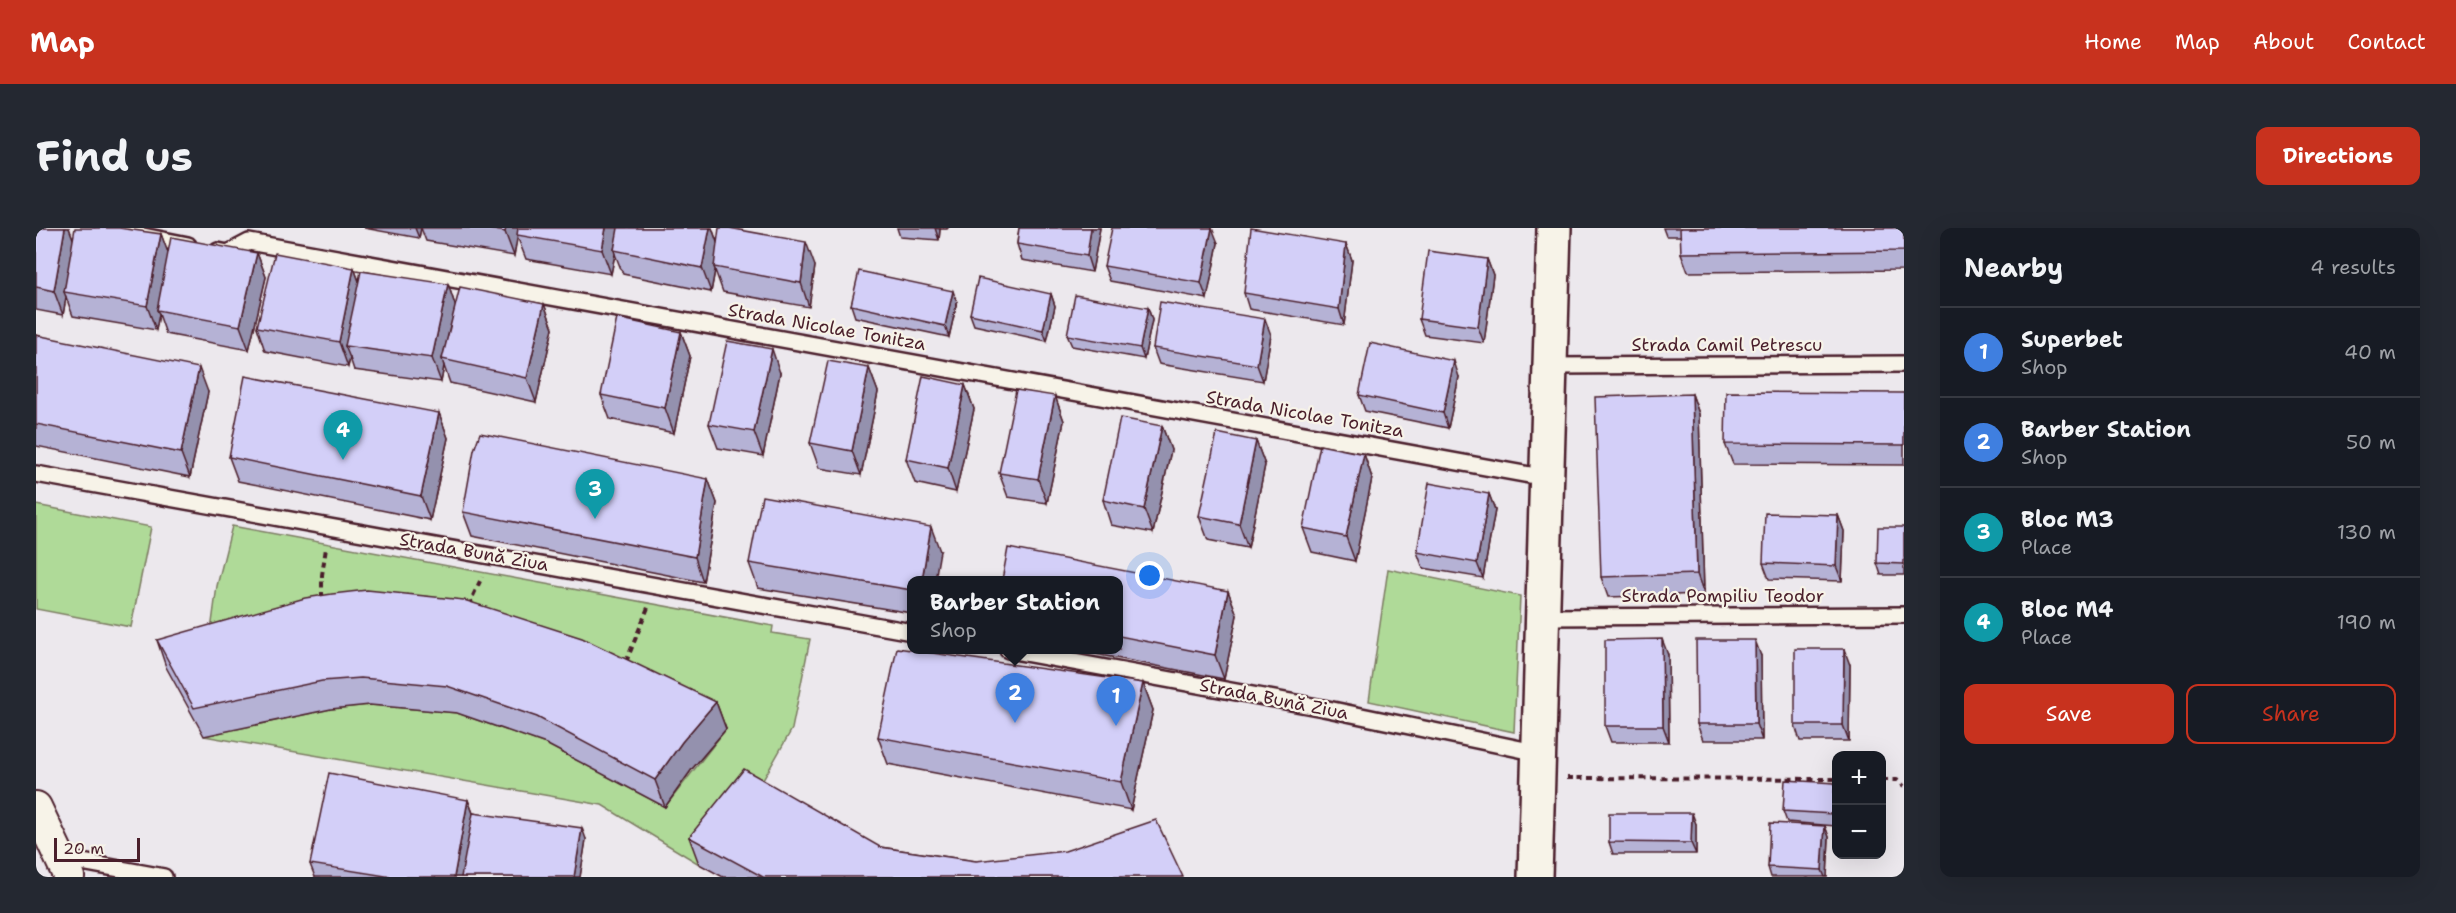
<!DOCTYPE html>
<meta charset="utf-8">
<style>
body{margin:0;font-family:"Shantell Sans",sans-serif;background:#242831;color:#f1f3f6}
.controls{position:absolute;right:18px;bottom:18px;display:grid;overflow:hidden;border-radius:12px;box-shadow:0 6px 24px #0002}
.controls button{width:54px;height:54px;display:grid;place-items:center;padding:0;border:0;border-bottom:2px solid #363941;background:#171b24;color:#f1f3f6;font:30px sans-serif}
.scale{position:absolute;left:18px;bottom:15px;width:86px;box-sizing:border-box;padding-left:6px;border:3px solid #4a1f2b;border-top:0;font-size:16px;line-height:21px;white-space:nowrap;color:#4a1f2b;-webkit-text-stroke:4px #f7f3e8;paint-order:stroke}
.you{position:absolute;left:1114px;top:348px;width:21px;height:21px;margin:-15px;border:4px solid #fff;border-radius:50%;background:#1a73e8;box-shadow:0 0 0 9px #1a73e833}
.badge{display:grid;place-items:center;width:39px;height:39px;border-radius:50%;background:#c8321e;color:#fff;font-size:20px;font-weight:700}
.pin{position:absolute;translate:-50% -50px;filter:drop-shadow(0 2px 3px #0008)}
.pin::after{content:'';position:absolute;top:32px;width:21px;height:18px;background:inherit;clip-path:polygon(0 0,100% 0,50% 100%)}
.popup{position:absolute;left:871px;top:348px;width:216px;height:78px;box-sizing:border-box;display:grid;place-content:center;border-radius:12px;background:#171b24;filter:drop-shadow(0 2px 4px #0005);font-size:20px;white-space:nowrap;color:#9ea1a6}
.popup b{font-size:22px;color:#f1f3f6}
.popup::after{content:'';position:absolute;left:50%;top:100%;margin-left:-12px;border:12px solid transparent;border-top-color:#171b24}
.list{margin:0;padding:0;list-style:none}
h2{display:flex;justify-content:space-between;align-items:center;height:78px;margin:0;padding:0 24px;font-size:26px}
h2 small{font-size:20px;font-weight:400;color:#9ea1a6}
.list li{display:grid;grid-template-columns:39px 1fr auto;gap:18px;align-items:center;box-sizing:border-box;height:90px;padding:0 24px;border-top:2px solid #363941}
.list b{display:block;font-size:22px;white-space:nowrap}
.list p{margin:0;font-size:20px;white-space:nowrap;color:#9ea1a6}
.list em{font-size:20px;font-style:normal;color:#9ea1a6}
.actions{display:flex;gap:12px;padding:18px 24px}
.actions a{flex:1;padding:14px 0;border:2px solid #c8321e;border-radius:12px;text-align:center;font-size:21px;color:#c8321e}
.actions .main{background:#c8321e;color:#fff}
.map{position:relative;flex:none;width:1868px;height:649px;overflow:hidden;border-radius:12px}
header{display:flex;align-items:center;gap:36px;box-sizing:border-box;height:84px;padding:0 30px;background:#c8321e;color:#fff}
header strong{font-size:28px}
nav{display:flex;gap:33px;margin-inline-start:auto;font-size:21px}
.intro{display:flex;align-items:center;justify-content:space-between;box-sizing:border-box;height:144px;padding:0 36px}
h1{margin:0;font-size:42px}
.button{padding:15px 27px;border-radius:12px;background:#c8321e;color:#fff;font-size:21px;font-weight:700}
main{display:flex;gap:36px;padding:0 36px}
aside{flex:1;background:#171b24;border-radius:12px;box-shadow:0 6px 24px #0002}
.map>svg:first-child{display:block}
</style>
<header>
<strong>Map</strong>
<nav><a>Home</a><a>Map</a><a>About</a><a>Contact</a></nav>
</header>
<div class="intro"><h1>Find us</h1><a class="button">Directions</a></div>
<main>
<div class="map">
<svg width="1868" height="649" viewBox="0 0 1868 649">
<rect width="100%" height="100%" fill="#ece8ed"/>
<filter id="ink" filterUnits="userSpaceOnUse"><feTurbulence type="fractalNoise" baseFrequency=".0167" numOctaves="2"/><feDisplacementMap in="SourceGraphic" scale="12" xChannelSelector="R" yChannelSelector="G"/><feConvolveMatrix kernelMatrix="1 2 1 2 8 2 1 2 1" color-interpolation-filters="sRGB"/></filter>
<g filter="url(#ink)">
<g fill="#afda98" stroke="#7c7c62" stroke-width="1.5">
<polygon points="0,277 115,299 95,399 0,381"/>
<polygon points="196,298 737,398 736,405 774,411 756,501 718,568 663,636 566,577 168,508 295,481 334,477 421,485 510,516 629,579 690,501 180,426 176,395 181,358"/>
<polygon points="1352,341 1484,368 1478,504 1333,473"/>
</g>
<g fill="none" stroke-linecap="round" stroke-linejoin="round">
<g stroke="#4a1f2b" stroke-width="20">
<g id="lane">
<polyline points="67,0 152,17"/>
<polyline points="182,23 192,25 213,14 1510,250"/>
<polyline points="1514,138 1868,136"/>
<polyline points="0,246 876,404"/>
<polyline points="1507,389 1868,387"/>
<polyline points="972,422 1287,480 1503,525"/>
<polyline points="24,630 128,649"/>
</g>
</g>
<g stroke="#4a1f2b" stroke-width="34">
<polyline id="street" points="0,579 33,649"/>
</g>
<g stroke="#4a1f2b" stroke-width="38">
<polyline id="secondary" points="1499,649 1518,0"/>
</g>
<g stroke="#4a1f2b" stroke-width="4" stroke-dasharray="6 4.5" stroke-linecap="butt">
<polyline points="286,370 286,347 290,320"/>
<polyline points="436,378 435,372 446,349"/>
<polyline points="590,434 613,377"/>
<polyline points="1531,550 1800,551"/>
<polyline points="1846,552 1861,552 1868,558"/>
</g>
<use href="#lane" stroke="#f7f3e8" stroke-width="15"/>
<use href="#street" stroke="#f7f3e8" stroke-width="30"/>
<use href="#secondary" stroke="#f7f3e8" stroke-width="33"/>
</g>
<g fill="#b5b2d5" stroke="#4a1f2b" stroke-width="1.5">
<polygon points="0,0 33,0 37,11 125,6 132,26 221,25 230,49 213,122 130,106 123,86 120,102 37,88 30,69 27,87 0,82"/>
<polygon points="328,0 385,0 383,10"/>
<polygon points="385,0 676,0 681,14 779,38 773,79 687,64 679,42 675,64 587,46 579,26 575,46 490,31 481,8 478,28 390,13"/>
<polygon points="861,0 912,0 911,1 904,1 903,12 864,9"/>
<polygon points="983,0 1064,0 1056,44 986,32 981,16"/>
<polygon points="1627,0 1868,0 1868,42 1652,44 1645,25 1645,8 1630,8"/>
<polygon points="1182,15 1171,71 1074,53 1068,38"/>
<polygon points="1310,16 1316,32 1308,97 1213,81 1208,65"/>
<polygon points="1451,31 1457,47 1448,115 1389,107 1383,91"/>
<polygon points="318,40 323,53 412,56 419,77 508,76 517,100 500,174 414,155 408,138 405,154 318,142 314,130 312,139 229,123 221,99"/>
<polygon points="1015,66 1019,78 1011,113 938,97 934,86"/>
<polygon points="921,74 913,109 819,89 815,77"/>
<polygon points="1112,80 1116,92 1108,131 1036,118 1031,107"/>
<polygon points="645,104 654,128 638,205 574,191 565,167"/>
<polygon points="0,107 172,164 154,249 0,218"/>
<polygon points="1235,107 1227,153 1123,136 1117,120"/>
<polygon points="833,140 842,164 825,247 783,240 774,215"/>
<polygon points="744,145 727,228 682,220 673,196"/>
<polygon points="1423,149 1412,200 1329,183 1323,167"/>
<polygon points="929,157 938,181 920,264 879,255 870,231"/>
<polygon points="1868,165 1868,237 1697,236 1689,216"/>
<polygon points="1656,166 1663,186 1668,366 1572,369 1565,349"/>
<polygon points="1019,168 1028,193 1011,275 972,269 963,245"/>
<polygon points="403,185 412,210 394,292 202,253 193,229"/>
<polygon points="1126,198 1135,222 1117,305 1075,297 1067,272"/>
<polygon points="1220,213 1229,237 1212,320 1172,312 1163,288"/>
<polygon points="1328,226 1336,250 1319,333 1276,324 1267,300"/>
<polygon points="672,251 681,275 667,354 436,308 427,284"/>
<polygon points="1453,266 1459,282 1447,350 1387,340 1381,324"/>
<polygon points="1802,287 1808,303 1806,353 1733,351 1727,335"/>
<polygon points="1868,299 1868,347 1845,347 1841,335"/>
<polygon points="904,323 876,352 876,385 722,360 713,335"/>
<polygon points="1083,352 1192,363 1201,387 1188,451 1039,422 1083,422"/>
<polygon points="121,412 680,474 690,501 656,541 629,579 510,516 421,485 334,477 295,481 168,508 130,439"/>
<polygon points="1632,427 1633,514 1575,514 1569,498"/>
<polygon points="1725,428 1726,512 1667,512 1661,496"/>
<polygon points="1814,437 1813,513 1764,513 1759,497"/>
<polygon points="1107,455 1117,482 1095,582 852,536 842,509"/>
<polygon points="1800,559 1800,598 1751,594 1747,583"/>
<polygon points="432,572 437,585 550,611 544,649 279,649 274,636"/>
<polygon points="1660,596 1660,626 1577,626 1573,614"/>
<polygon points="1789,598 1793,609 1791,649 1735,649 1732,639"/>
<polygon points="653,609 844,619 940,633 1147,649 687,649 663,636"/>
</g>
<g fill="#9491ae" stroke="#4a1f2b" stroke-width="1.5">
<polygon points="29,0 33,0 39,16 28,64 30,69 27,87 18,63"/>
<polygon points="379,0 385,0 383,10"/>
<polygon points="470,0 483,0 478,28 469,4"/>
<polygon points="570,0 583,0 578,22 579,26 575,46 566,22"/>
<polygon points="674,0 676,0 683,20 678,39 679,42 675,64 666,40"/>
<polygon points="899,0 904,1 903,12"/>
<polygon points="1055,0 1064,0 1056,44 1051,28"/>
<polygon points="1176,0 1182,15 1171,71 1165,55"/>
<polygon points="125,6 134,30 121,82 123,86 120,102 111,78"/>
<polygon points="770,14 779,38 773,79 765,55"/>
<polygon points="1310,16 1316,32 1308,97 1303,81"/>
<polygon points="221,25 230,49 213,122 204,98"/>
<polygon points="1451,31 1457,47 1448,115 1442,99"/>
<polygon points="318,40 327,64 309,118 314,130 312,139 303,114"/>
<polygon points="412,56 420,80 406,131 408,138 405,154 396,130"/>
<polygon points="917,63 921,74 913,109 909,98"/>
<polygon points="1015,66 1019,78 1011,113 1007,102"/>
<polygon points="508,76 517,100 500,174 491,150"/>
<polygon points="1112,80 1116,92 1108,131 1104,120"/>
<polygon points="1229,91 1235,107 1227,153 1221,137"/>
<polygon points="645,104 654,128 638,205 629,180"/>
<polygon points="736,121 744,145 727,228 718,204"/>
<polygon points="1418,133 1423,149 1412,200 1407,185"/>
<polygon points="163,140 172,164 154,249 145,225"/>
<polygon points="833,140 842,164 825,247 816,223"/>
<polygon points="929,157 938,181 920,264 912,240"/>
<polygon points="1656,166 1663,186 1668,366 1661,346"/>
<polygon points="1019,168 1028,193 1011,275 1002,251"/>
<polygon points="403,185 412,210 394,292 385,268"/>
<polygon points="1126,198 1135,222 1117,305 1108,281"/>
<polygon points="1220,213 1229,237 1212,320 1203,296"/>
<polygon points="1328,226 1336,250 1319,333 1310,309"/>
<polygon points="672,251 681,275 667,354 659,329"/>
<polygon points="1453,266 1459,282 1447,350 1441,335"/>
<polygon points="1802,287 1808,303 1806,353 1800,338"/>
<polygon points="895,299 904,323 899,352 886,352"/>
<polygon points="1192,363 1201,387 1188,451 1179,427"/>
<polygon points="1626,411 1632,427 1633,514 1627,498"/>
<polygon points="1719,412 1725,428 1726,512 1720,496"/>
<polygon points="1808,421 1814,437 1813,513 1807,497"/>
<polygon points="1107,455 1117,482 1095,582 1085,554"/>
<polygon points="680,474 690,501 656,541 629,579 619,552 646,514"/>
<polygon points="1799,555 1800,559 1800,595 1797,586"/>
<polygon points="432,572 441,596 432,649 418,649"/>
<polygon points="1656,585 1660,596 1660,626 1655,615"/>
<polygon points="1789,598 1793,609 1791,649 1789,649 1786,642"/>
<polygon points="546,600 550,611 544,649 538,649"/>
</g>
<g fill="#d3cff8" stroke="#4a1f2b" stroke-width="1.5">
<polygon points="0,0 29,0 18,63 0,59"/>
<polygon points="39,0 83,0 125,6 111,78 28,64"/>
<polygon points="446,0 470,0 469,4"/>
<polygon points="482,0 570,0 566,22 481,7"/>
<polygon points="582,0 674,0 666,40 578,22"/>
<polygon points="683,0 693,0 770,14 765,55 678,39"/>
<polygon points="983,0 1055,0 1051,28 981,16"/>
<polygon points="1076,0 1176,0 1165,55 1068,38"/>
<polygon points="1215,0 1310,16 1303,81 1208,65"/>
<polygon points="1644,0 1868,0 1868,23 1645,25"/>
<polygon points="135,9 221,25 204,98 121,82"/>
<polygon points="1392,23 1451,31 1442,99 1383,91"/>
<polygon points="239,25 318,40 303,114 221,99"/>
<polygon points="325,43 412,56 396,130 309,118"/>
<polygon points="823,43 917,63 909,98 815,77"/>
<polygon points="942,50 1015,66 1007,102 934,86"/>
<polygon points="424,59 508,76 491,150 406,131"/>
<polygon points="1039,67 1112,80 1104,120 1031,107"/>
<polygon points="1124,74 1229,91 1221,137 1117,120"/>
<polygon points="581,90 645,104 629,180 565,167"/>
<polygon points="0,107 163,140 145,225 0,196"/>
<polygon points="691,113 736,121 718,204 673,196"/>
<polygon points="1334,115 1418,133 1407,185 1323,167"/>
<polygon points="792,133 833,140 816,223 774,215"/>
<polygon points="209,148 403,185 385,268 193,229"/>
<polygon points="887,148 929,157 912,240 870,231"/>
<polygon points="980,162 1019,168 1002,251 963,245"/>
<polygon points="1690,164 1868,165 1868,217 1689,216"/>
<polygon points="1656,166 1661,346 1565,349 1559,169"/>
<polygon points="1084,190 1126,198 1108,281 1067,272"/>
<polygon points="444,205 672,251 659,329 427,284 438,222"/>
<polygon points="1181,205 1220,213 1203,296 1163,288"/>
<polygon points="1284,217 1328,226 1310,309 1267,300"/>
<polygon points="1393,255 1453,266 1441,335 1381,324"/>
<polygon points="726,268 895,299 886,352 876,352 876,362 713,335"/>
<polygon points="1729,285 1802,287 1800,338 1727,335"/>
<polygon points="1842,299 1868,299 1868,336 1841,335"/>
<polygon points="972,320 1192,363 1179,427 1083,408 1083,352 966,352"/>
<polygon points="331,362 428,372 546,410 680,474 646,514 619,552 501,489 411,458 325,450 286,453 158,480 121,412 269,370 296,366"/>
<polygon points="1626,411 1627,498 1569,498 1569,412"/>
<polygon points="1660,412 1719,412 1720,496 1661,496"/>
<polygon points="861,420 1107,455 1085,554 842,509"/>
<polygon points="1759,421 1808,421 1807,497 1759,497"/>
<polygon points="708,541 844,619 940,633 1029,623 1120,592 1147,649 727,649 653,609"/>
<polygon points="293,545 432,572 418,649 356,649 274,636"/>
<polygon points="1749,552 1799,555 1797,586 1747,583"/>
<polygon points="437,585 546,600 538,649 425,649"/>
<polygon points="1573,585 1656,585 1655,615 1573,614"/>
<polygon points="1734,595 1789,598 1786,642 1732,639"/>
</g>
</g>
<g text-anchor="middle" stroke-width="4.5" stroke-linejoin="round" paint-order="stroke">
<g font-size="18" fill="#4a1f2b" stroke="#f7f3e8">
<text transform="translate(791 99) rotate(10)" y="6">Strada Nicolae Tonitza</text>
<text x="1691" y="123">Strada Camil Petrescu</text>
<text transform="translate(1269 186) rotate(10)" y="6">Strada Nicolae Tonitza</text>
<text transform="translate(438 324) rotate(10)" y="6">Strada Bună Ziua</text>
<text x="1687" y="374">Strada Pompiliu Teodor</text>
<text transform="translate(1238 471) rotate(11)" y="6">Strada Bună Ziua</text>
</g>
</g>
</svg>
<div class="controls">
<button>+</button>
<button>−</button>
</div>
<div class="scale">20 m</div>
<div class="you"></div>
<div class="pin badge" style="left:1080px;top:498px;background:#3f7fe0">1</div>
<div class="pin badge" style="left:979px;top:495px;background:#3f7fe0">2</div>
<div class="popup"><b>Barber Station</b>Shop</div>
<div class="pin badge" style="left:559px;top:291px;background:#0f9aa8">3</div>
<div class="pin badge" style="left:307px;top:232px;background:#0f9aa8">4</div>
</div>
<aside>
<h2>Nearby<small>4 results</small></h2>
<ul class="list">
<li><span class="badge" style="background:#3f7fe0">1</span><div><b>Superbet</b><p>Shop</p></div><em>40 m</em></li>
<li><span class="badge" style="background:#3f7fe0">2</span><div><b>Barber Station</b><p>Shop</p></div><em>50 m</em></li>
<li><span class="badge" style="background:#0f9aa8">3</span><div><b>Bloc M3</b><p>Place</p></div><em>130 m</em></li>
<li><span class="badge" style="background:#0f9aa8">4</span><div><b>Bloc M4</b><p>Place</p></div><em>190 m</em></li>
</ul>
<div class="actions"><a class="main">Save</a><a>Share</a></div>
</aside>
</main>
